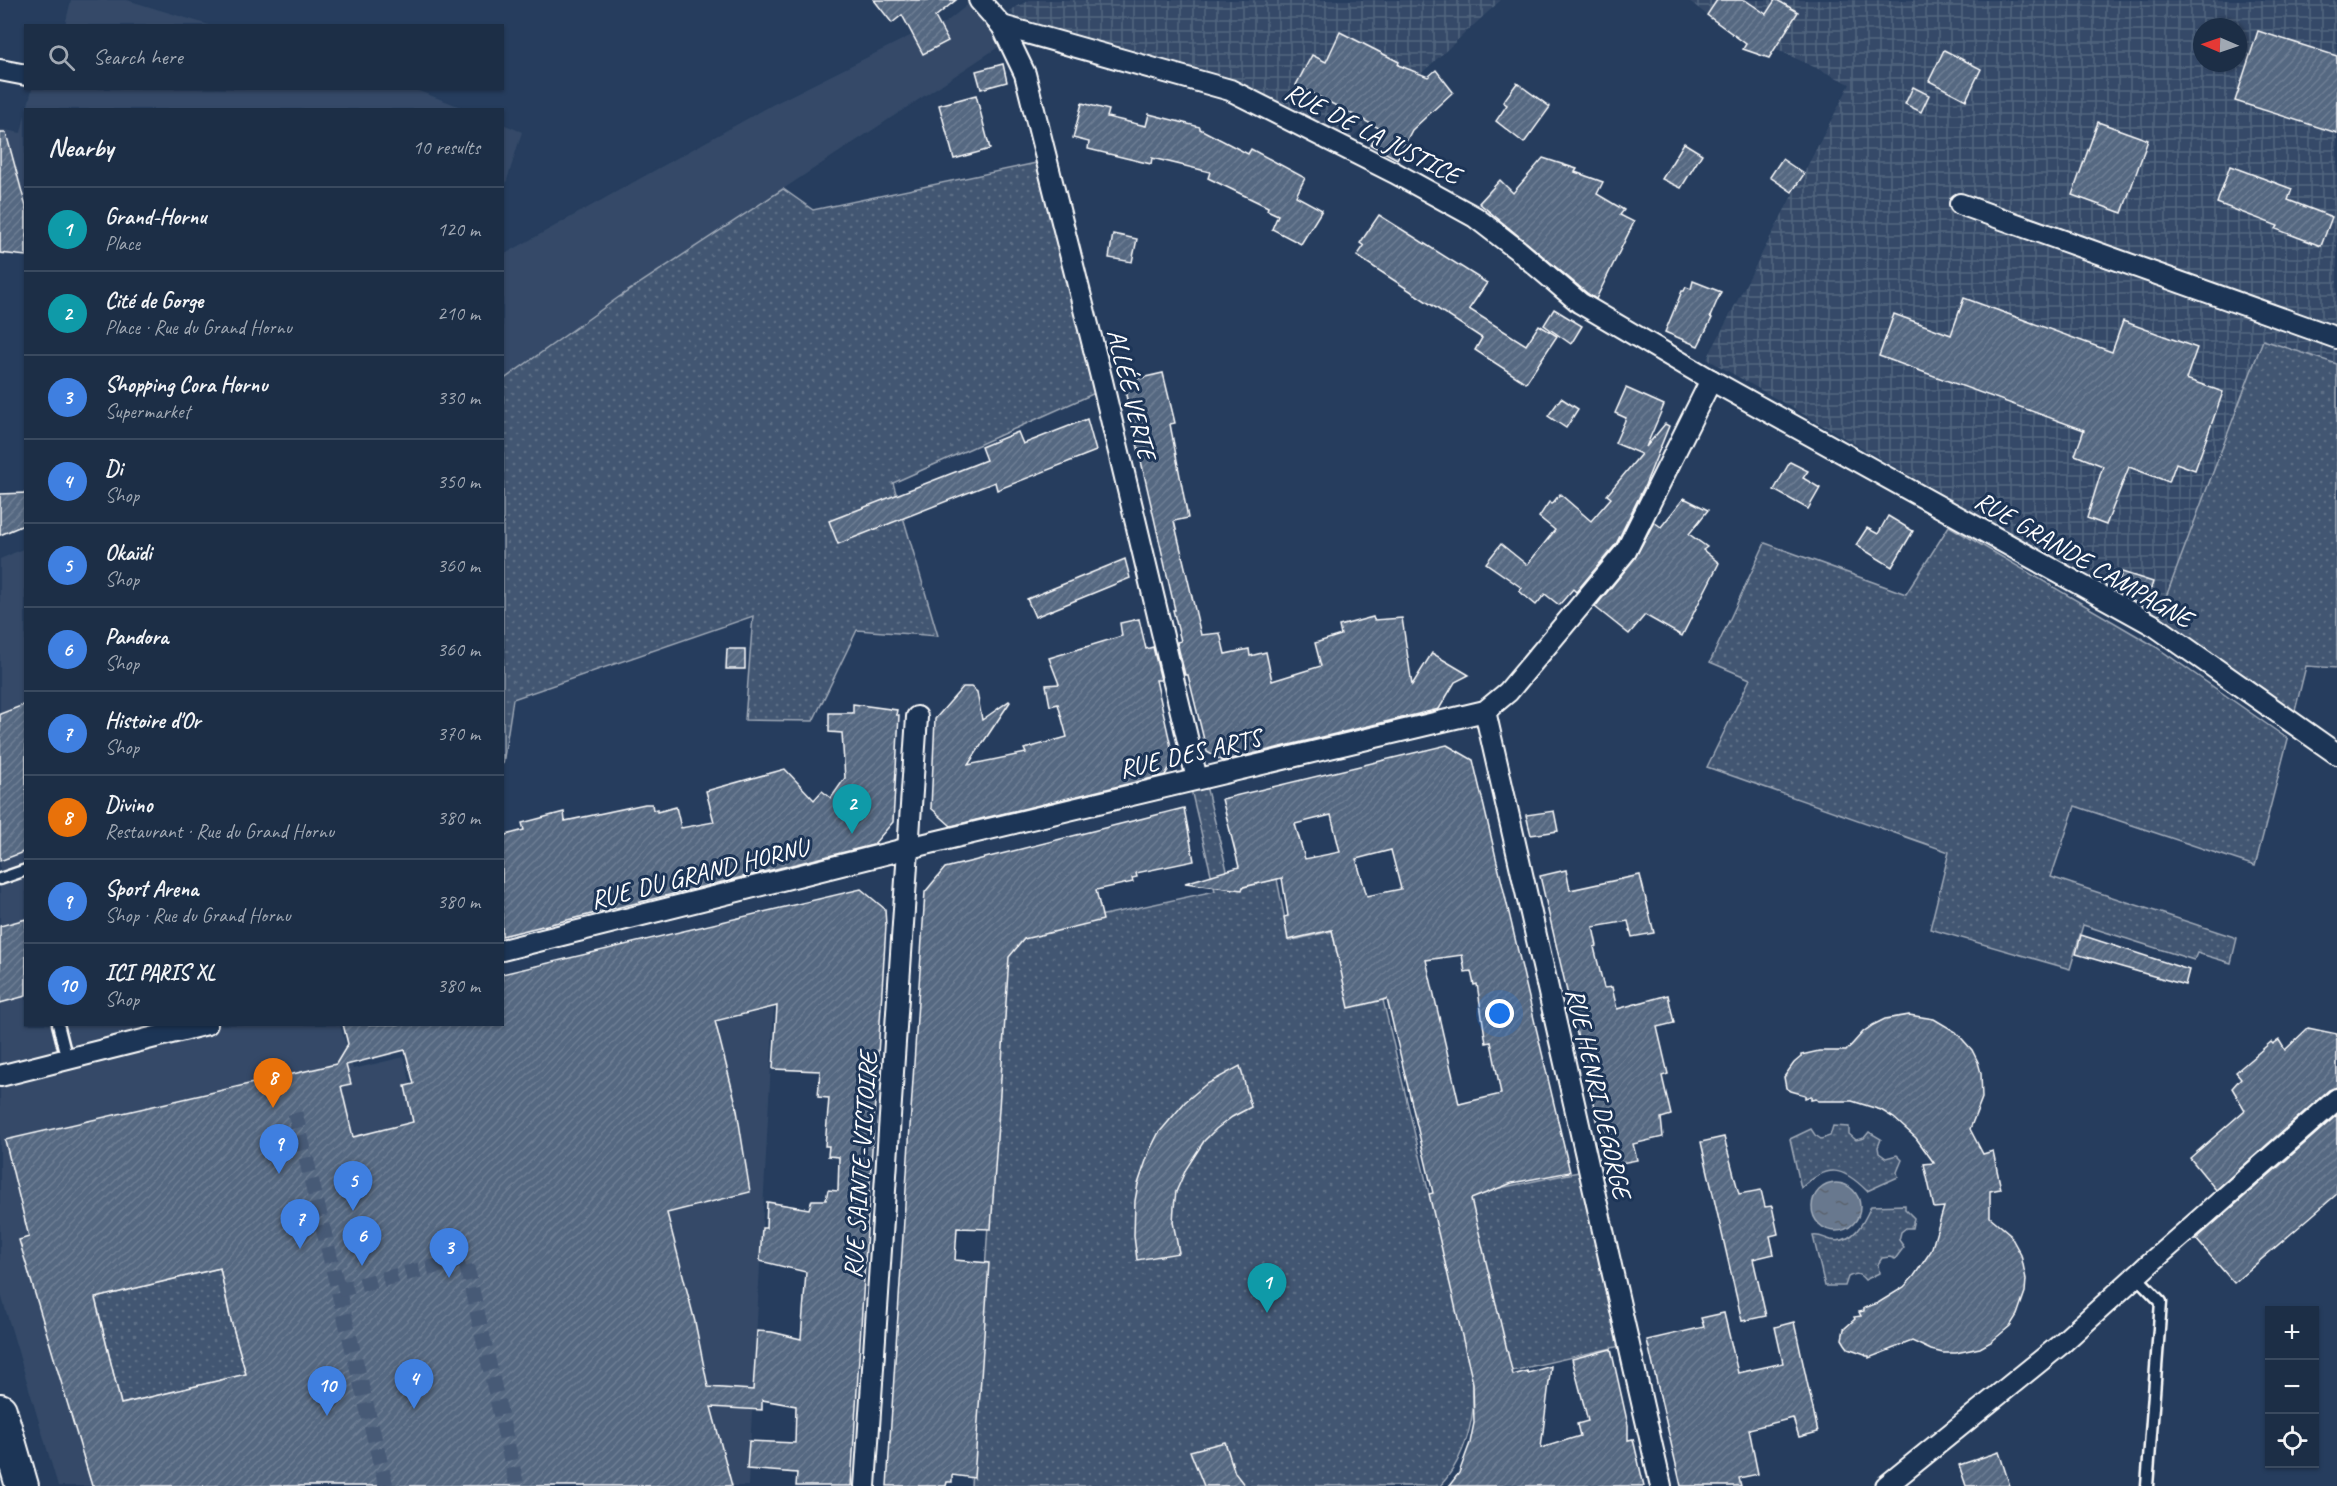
<!DOCTYPE html>
<meta charset="utf-8">
<style>
body{margin:0;font-family:Caveat,sans-serif;background:#293a51;color:#f1f3f6}
.controls{position:absolute;right:18px;bottom:18px;display:grid;overflow:hidden;border-radius:0px;box-shadow:0 2px 4px #0004}
.controls button{width:54px;height:54px;display:grid;place-items:center;padding:0;border:0;border-bottom:2px solid #3a4a5f;background:#1c2e46;color:#f1f3f6;font:30px sans-serif}
.compass{position:absolute;left:2193px;top:18px;width:54px;height:54px;border-radius:50%;background:#1c2e46;box-shadow:0 2px 4px #0004;rotate:272deg}
.you{position:absolute;left:1500px;top:1014px;width:21px;height:21px;margin:-15px;border:4px solid #fff;border-radius:50%;background:#1a73e8;box-shadow:0 0 0 9px #1a73e833}
.badge{display:grid;place-items:center;width:39px;height:39px;border-radius:50%;background:#ff9aa2;color:#fff;font-size:20px;font-weight:700}
.pin{position:absolute;translate:-50% -50px;filter:drop-shadow(0 2px 3px #0008)}
.pin::after{content:'';position:absolute;top:32px;width:21px;height:18px;background:inherit;clip-path:polygon(0 0,100% 0,50% 100%)}
.list{margin:0;padding:0;list-style:none}
h2{display:flex;justify-content:space-between;align-items:center;height:78px;margin:0;padding:0 24px;font-size:26px}
h2 small{font-size:20px;font-weight:400;color:#a0a8b3}
.list li{display:grid;grid-template-columns:39px 1fr auto;gap:18px;align-items:center;box-sizing:border-box;height:84px;padding:0 24px;border-top:2px solid #3a4a5f}
.list b{display:block;font-size:22px;white-space:nowrap}
.list p{margin:0;font-size:20px;white-space:nowrap;color:#a0a8b3}
.list em{font-size:20px;font-style:normal;color:#a0a8b3}
.icon{flex:none;width:33px;height:33px;fill:none;stroke:currentColor;stroke-width:2;stroke-linecap:round;stroke-linejoin:round}
.map{position:relative;flex:none;width:2337px;height:1486px;overflow:hidden}
.search{position:absolute;background:#1c2e46;box-shadow:0 2px 4px #0004;left:24px;top:24px;width:480px;height:66px;display:flex;align-items:center;gap:15px;box-sizing:border-box;padding:0 21px;border-radius:0px;color:#a0a8b3;font-size:22px}
.panel{position:absolute;background:#1c2e46;box-shadow:0 2px 4px #0004;left:24px;top:108px;width:480px;height:918px;border-radius:0px}
.map>svg:first-child{display:block}
</style>
<div class="map">
<svg width="2337" height="1486" viewBox="0 0 2337 1486">
<defs>
<pattern id="industrial-grid" width="8" height="8" patternUnits="userSpaceOnUse" patternTransform="scale(1.5)"><rect width="8" height="8" fill="#344a68"/><path d="M0 4h8M4 0v8" fill="none" stroke="#52657f"/></pattern>
<pattern id="grass-dots" width="8" height="8" patternUnits="userSpaceOnUse" patternTransform="scale(1.5)"><rect width="8" height="8" fill="#425672"/><path d="M2 2h.1M6 6h.1" fill="none" stroke="#5e6f87" stroke-width="1.8" stroke-linecap="round"/></pattern>
<pattern id="water-ripples" width="26" height="14" patternUnits="userSpaceOnUse" patternTransform="scale(1.5)"><rect width="26" height="14" fill="#67788e"/><path d="M2 4q2-2 4 0t4 0M15 11q2-2 4 0t4 0" fill="none" stroke="#5a626d"/></pattern>
<pattern id="building-hatch" width="6" height="6" patternUnits="userSpaceOnUse" patternTransform="scale(1.5)"><rect width="6" height="6" fill="#556781"/><path d="M-1 1l2-2M0 6l6-6M5 7l2-2" fill="none" stroke="#6e7e94"/></pattern>
</defs>
<rect width="100%" height="100%" fill="#263d5e"/>
<filter id="ink" filterUnits="userSpaceOnUse"><feTurbulence type="fractalNoise" baseFrequency=".0167" numOctaves="2"/><feDisplacementMap in="SourceGraphic" scale="12" xChannelSelector="R" yChannelSelector="G"/><feConvolveMatrix kernelMatrix="1 2 1 2 8 2 1 2 1" color-interpolation-filters="sRGB"/></filter>
<g filter="url(#ink)">
<g fill="#344a68">
<polygon points="71,0 127,0 209,25 65,25"/>
<polygon points="971,2 1003,44 619,297 503,380 503,255 772,105 916,33 945,23"/>
<polygon points="32,89 411,88 466,109 27,109"/>
<polygon points="25,115 25,255 0,251 0,129 21,133"/>
<polygon points="503,124 522,132 503,193"/>
<polygon points="25,548 26,1024 340,1025 353,1069 404,1057 413,1093 774,1008 748,1486 58,1486 0,1291 0,559"/>
</g>
<g fill="url(#industrial-grid)" fill-rule="evenodd">
<polygon points="1029,0 1501,0 1350,139 1239,83 1026,27 1009,11"/>
<path d="M1688 0H2337V668L2306 666 2294 715 2158 618 1707 359 1850 84 1712 19ZM2202 27H2238V63H2202Z"/>
</g>
<g fill="url(#grass-dots)" stroke="#a0aab8" stroke-width="1.5">
<polygon points="1046,161 1104,389 893,483 938,636 857,630 813,721 745,720 753,616 513,699 503,764 503,380 619,297 783,189 813,210"/>
<polygon points="2263,340 2337,364 2337,668 2306,666 2294,715 2158,618"/>
<polygon points="1949,526 2156,647 2288,739 2255,866 2075,806 2051,877 2237,938 2231,963 2197,953 2194,960 2083,925 2070,969 1930,929 1949,852 1707,767 1750,679 1710,662 1765,543 1906,594"/>
<path d="M1204 778 1232 890 1277 879 1289 941 1332 931 1350 1004 1382 996 1429 1194 1475 1193 1589 1170 1629 1344 1473 1380C1472 1390 1473 1399 1473 1409 1470 1435 1459 1466 1440 1486H971L1005 964 1021 933 1215 891 1189 781Z"/>
<path d="M1833 1126 1849 1127V1134L1856 1140 1864 1138 1869 1132 1881 1139 1878 1147 1879 1153 1886 1158 1897 1155 1902 1160 1897 1172 1898 1177 1867 1191C1842 1166 1828 1164 1801 1188L1790 1139 1811 1129 1815 1135 1821 1139 1830 1136Z"/>
<path d="M1905 1205V1209L1914 1218 1912 1228H1906L1901 1232 1899 1240 1904 1247 1895 1259 1890 1257 1882 1258 1878 1264 1879 1273 1865 1280C1859 1273 1856 1273 1848 1277L1845 1286H1825L1813 1236C1820 1235 1824 1238 1831 1240 1853 1245 1864 1222 1871 1206Z"/>
<polygon points="220,1268 230,1317 246,1374 121,1404 95,1298"/>
</g>
<circle fill="url(#water-ripples)" stroke="#a4aebb" stroke-width="1.5" cx="1836" cy="1207" r="24"/>
<g fill="url(#building-hatch)" stroke="#fff" stroke-width="1.5" fill-rule="evenodd">
<polygon points="874,0 956,0 935,17 948,41 923,54 902,15 892,23"/>
<polygon points="1717,0 1745,0 1766,14 1775,0 1777,0 1798,12 1769,58 1743,49 1746,44 1707,15"/>
<polygon points="2258,31 2337,56 2337,133 2235,101"/>
<polygon points="1340,32 1399,62 1398,65 1428,77 1436,70 1453,92 1412,130 1397,159 1371,145 1379,128 1296,85 1312,55 1326,62"/>
<polygon points="1944,50 1981,69 1966,100 1929,81"/>
<polygon points="1003,64 1007,82 981,89 976,71"/>
<polygon points="1517,83 1550,107 1524,143 1496,121 1507,105 1503,102"/>
<polygon points="1913,87 1929,95 1921,112 1905,104"/>
<polygon points="976,95 990,149 954,159 939,105"/>
<polygon points="1082,103 1109,110 1107,117 1146,126 1149,114 1200,127 1200,129 1248,154 1251,149 1305,178 1296,196 1322,210 1301,244 1272,229 1278,215 1267,210 1268,207 1208,178 1210,172 1152,158 1151,164 1088,149 1089,142 1073,138"/>
<polygon points="2098,122 2148,140 2122,213 2072,195"/>
<polygon points="0,133 6,133 26,207 26,256 0,253"/>
<polygon points="1684,143 1702,154 1681,188 1662,179"/>
<polygon points="1543,158 1577,169 1575,172 1603,182 1597,194 1624,210 1620,215 1634,222 1596,299 1587,293 1479,203 1500,180 1513,193"/>
<polygon points="1782,159 1804,174 1792,192 1770,177"/>
<polygon points="2230,166 2292,189 2288,200 2332,217 2321,246 2276,229 2278,226 2217,203"/>
<polygon points="1379,215 1487,283 1469,309 1526,345 1539,325 1557,336 1526,383 1475,350 1482,338 1357,256 1364,246 1360,243"/>
<polygon points="1113,234 1137,239 1132,262 1109,258"/>
<polygon points="1693,281 1721,292 1710,317 1712,318 1698,346 1665,332 1682,291 1684,291 1686,287 1691,289"/>
<polygon points="1964,298 2112,352 2123,321 2197,348 2186,379 2223,392 2195,470 2176,463 2169,482 2129,467 2106,525 2087,518 2103,466 2075,455 2084,430 1879,356 1894,314 1951,335"/>
<polygon points="1554,309 1582,326 1571,344 1544,325"/>
<polygon points="1163,373 1175,423 1170,424 1188,518 1174,521 1201,635 1220,633 1225,654 1249,649 1250,656 1266,652 1272,681 1321,666 1315,643 1341,635 1339,626 1373,617 1374,620 1402,618 1412,685 1432,653 1469,675 1455,682 1439,709 1223,761 1207,752 1188,675 1185,675 1177,642 1181,641 1173,610 1175,610 1123,382"/>
<polygon points="1626,388 1664,405 1646,447 1665,424 1669,426 1645,485 1616,544 1576,592 1573,589 1559,605 1545,594 1536,605 1519,591 1522,588 1486,563 1501,544 1527,565 1555,530 1539,517 1549,502 1552,504 1560,494 1591,521 1611,498 1607,495 1641,454 1615,443 1626,418 1615,413"/>
<polygon points="1561,398 1578,409 1566,428 1548,416"/>
<polygon points="1087,419 1096,451 997,490 995,482 838,544 829,521 986,460 981,447 1018,432 1023,444"/>
<polygon points="1790,462 1808,471 1803,478 1820,488 1808,509 1774,490"/>
<polygon points="26,493 26,524 0,535 0,494"/>
<polygon points="1684,498 1708,510 1689,534 1707,547 1703,550 1719,563 1682,636 1645,615 1629,634 1595,607 1635,558 1654,522 1661,527"/>
<polygon points="1888,516 1913,531 1892,567 1856,545 1867,528 1878,534"/>
<polygon points="1125,559 1130,578 1035,617 1027,599"/>
<polygon points="2122,572 2153,582 2148,598 2117,588"/>
<polygon points="1139,619 1146,649 1153,647 1161,680 1156,680 1174,760 1165,775 951,826 931,808 935,719 963,687 971,687 977,692 982,720 1009,701 1010,702 968,765 1026,753 1024,749 1067,737 1058,704 1050,706 1046,685 1059,684 1049,658 1122,636 1120,623"/>
<polygon points="727,649 745,649 745,669 726,669"/>
<polygon points="26,704 26,851 0,861 0,714"/>
<polygon points="853,704 897,710 896,715 899,715 893,822 873,845 502,936 502,836 524,830 522,823 564,812 565,821 645,804 652,804 653,810 657,809 657,812 676,807 681,828 714,822 706,791 785,769 814,800 822,791 831,798 845,778 842,733 829,732 829,713 853,713"/>
<path d="M1447 745 1473 760 1570 1172 1512 1183 1471 1199 1513 1375 1527 1371 1528 1373 1551 1366 1541 1448 1580 1436 1577 1424 1588 1421 1572 1359 1611 1349 1628 1425V1440L1633 1439 1644 1486H1449L1459 1473 1470 1443 1474 1423 1473 1383 1429 1194 1433 1193 1387 999 1349 1008 1332 930 1288 940 1284 917 1288 916 1282 878 1243 887 1242 890 1185 883 1239 867 1222 799ZM1331 815 1340 852 1305 859 1295 824ZM1391 850 1401 889 1367 896 1356 859ZM1462 955 1465 972 1471 971 1474 985 1477 984 1486 1043 1491 1042 1501 1094 1459 1104 1426 960Z"/>
<polygon points="1184,808 1194,861 1136,873 1137,877 1132,878 1133,882 1096,890 1103,920 1024,939 1009,957 991,1229 957,1228 955,1260 989,1263 974,1478 952,1475 952,1482 947,1482 946,1486 887,1486 925,892 945,868"/>
<polygon points="1554,811 1558,831 1531,835 1526,815"/>
<polygon points="1566,870 1570,890 1640,875 1654,933 1632,937 1628,921 1593,927 1597,946 1594,947 1604,988 1612,987 1617,1009 1668,995 1674,1023 1657,1027 1668,1074 1662,1076 1671,1115 1661,1118 1663,1137 1633,1144 1637,1160 1606,1166 1599,1137 1601,1137 1540,876"/>
<path d="M861 889 885 909 886 926 851 1486H796L797 1473 747 1469 749 1441 795 1443 796 1406 762 1400V1410L711 1407 732 1486H92L19 1240 29 1237 5 1140 336 1064 348 1044 343 1024H502V974ZM777 1006 773 1069 820 1071 818 1097 829 1098 825 1146H829L828 1156 839 1157 838 1191 828 1190 826 1200H812L809 1209 767 1202 766 1228H762L760 1261 806 1272 801 1339 772 1332 757 1331 753 1390 708 1387 695 1322 667 1213 750 1192 736 1104 715 1021ZM405 1050 414 1084 405 1086 413 1122 353 1137 341 1086 351 1084 346 1065ZM220 1268 230 1317 246 1374 121 1404 95 1298Z"/>
<polygon points="26,919 26,996 0,1003 0,926"/>
<polygon points="2081,935 2189,970 2185,985 2076,954"/>
<polygon points="1909,1015 1934,1019 1956,1032 1972,1050 1978,1062 1981,1073 1982,1098 1970,1129 1983,1154 1993,1151 2001,1189 1990,1191 1990,1217 2009,1233 2021,1255 2026,1279 2025,1292 2017,1315 2010,1326 1991,1342 1980,1348 1956,1353 1943,1353 1931,1350 1912,1341 1869,1358 1869,1356 1866,1356 1865,1354 1848,1348 1845,1344 1842,1339 1844,1329 1855,1319 1854,1317 1861,1316 1859,1312 1864,1311 1864,1308 1878,1303 1904,1287 1914,1276 1931,1251 1944,1207 1934,1208 1924,1164 1934,1163 1916,1138 1894,1118 1881,1110 1852,1101 1818,1101 1816,1099 1811,1100 1811,1096 1805,1098 1805,1095 1791,1091 1786,1088 1784,1077 1794,1063 1801,1057 1801,1055 1819,1051 1846,1051 1863,1032 1873,1025 1885,1019"/>
<polygon points="2308,1028 2337,1034 2337,1087 2329,1090 2216,1190 2190,1158 2245,1110 2232,1088 2241,1078 2236,1072 2271,1042 2273,1044 2279,1040 2285,1050"/>
<polygon points="1240,1066 1251,1107 1232,1117 1216,1129 1204,1141 1186,1169 1176,1192 1174,1207 1173,1222 1179,1253 1137,1260 1134,1236 1135,1201 1138,1184 1149,1152 1158,1134 1185,1102 1205,1085"/>
<polygon points="2337,1115 2337,1194 2234,1283 2196,1239"/>
<polygon points="1724,1137 1739,1194 1761,1190 1765,1207 1772,1206 1778,1234 1770,1236 1774,1254 1753,1259 1766,1316 1742,1321 1701,1142"/>
<polygon points="1724,1313 1738,1373 1783,1363 1775,1327 1794,1322 1818,1432 1799,1437 1793,1418 1749,1429 1758,1474 1739,1478 1741,1486 1681,1486 1647,1340 1704,1327 1701,1318"/>
<polygon points="1225,1442 1235,1473 1245,1486 1204,1486 1190,1451"/>
<polygon points="1999,1452 2010,1486 1966,1486 1959,1465"/>
</g>
<g fill="none" stroke-linecap="round" stroke-linejoin="round">
<g stroke="#475a76" stroke-width="15" stroke-dasharray="15 8" stroke-linecap="butt">
<polyline points="295,1113 386,1486"/>
<polyline points="338,1290 465,1259 517,1486"/>
</g>
<g stroke="#fff" stroke-width="15">
<g id="service">
<polyline points="0,879 26,870"/>
<polyline points="58,1024 67,1060"/>
<polyline points="2136,1276 2161,1302 2147,1486"/>
</g>
</g>
<g stroke="#fff" stroke-width="24">
<g id="minor">
<polyline points="979,0 1002,26 1025,74 1102,381 1197,779"/>
<polyline points="1002,26 1230,90 1395,173 1475,217 1519,251 1580,303 1711,380 2155,626 2337,754"/>
<polyline points="0,70 26,75"/>
<polyline points="1960,204 2337,338"/>
<polyline points="1485,711 1661,1486"/>
<polyline points="502,950 909,848 1485,711 1508,692 1626,551 1711,380"/>
<polyline points="0,1076 207,1024"/>
<polyline points="865,1486 917,717"/>
<polyline points="1886,1486 2060,1345 2148,1265 2337,1099"/>
</g>
</g>
<g stroke="#fff" stroke-width="36">
<polyline id="primary" points="0,1410 22,1486"/>
</g>
<use href="#service" stroke="#1d3557" stroke-width="10"/>
<use href="#minor" stroke="#1d3557" stroke-width="20"/>
<use href="#primary" stroke="#1d3557" stroke-width="32"/>
</g>
</g>
<g text-anchor="middle" stroke-width="6" stroke-linejoin="round" paint-order="stroke">
<g font-size="26" fill="#fff" stroke="#1d3557">
<text transform="translate(1373 133) rotate(27)" y="9">RUE DE LA JUSTICE</text>
<text transform="translate(1132 394) rotate(76)" y="9">ALLÉE VERTE</text>
<text transform="translate(2084 559) rotate(30)" y="9">RUE GRANDE CAMPAGNE</text>
<text transform="translate(1190 753) rotate(-13)" y="9">RUE DES ARTS</text>
<text transform="translate(699 873) rotate(-14)" y="9">RUE DU GRAND HORNU</text>
<text transform="translate(1599 1093) rotate(77)" y="9">RUE HENRI DEGORGE</text>
<text transform="translate(860 1165) rotate(-86)" y="9">RUE SAINTE-VICTOIRE</text>
</g>
</g>
</svg>
<div class="controls">
<button>+</button>
<button>−</button>
<button><svg class="icon" aria-label="locate" viewBox="0 0 24 24"><circle cx="12" cy="12" r="6"/><path d="M12 2v4M12 18v4M2 12h4M18 12h4"/></svg></button>
</div>
<svg class="compass" viewBox="-18 -18 36 36"><path d="M0-13l5 13h-10z" fill="#e53935"/><path d="M0 13l5-13h-10z" fill="#a0a8b3"/></svg>
<div class="you"></div>
<div class="pin badge" style="left:1267px;top:1313px;background:#0f9aa8">1</div>
<div class="pin badge" style="left:852px;top:834px;background:#0f9aa8">2</div>
<div class="pin badge" style="left:449px;top:1278px;background:#3f7fe0">3</div>
<div class="pin badge" style="left:414px;top:1409px;background:#3f7fe0">4</div>
<div class="pin badge" style="left:353px;top:1211px;background:#3f7fe0">5</div>
<div class="pin badge" style="left:362px;top:1266px;background:#3f7fe0">6</div>
<div class="pin badge" style="left:300px;top:1249px;background:#3f7fe0">7</div>
<div class="pin badge" style="left:273px;top:1108px;background:#e8710a">8</div>
<div class="pin badge" style="left:279px;top:1174px;background:#3f7fe0">9</div>
<div class="pin badge" style="left:327px;top:1416px;background:#3f7fe0">10</div>
<div class="search"><svg class="icon" aria-label="search" viewBox="0 0 24 24"><circle cx="10" cy="10" r="6"/><path d="M15 15l6 6"/></svg>Search here</div>
<section class="panel">
<h2>Nearby<small>10 results</small></h2>
<ul class="list">
<li><span class="badge" style="background:#0f9aa8">1</span><div><b>Grand-Hornu</b><p>Place</p></div><em>120 m</em></li>
<li><span class="badge" style="background:#0f9aa8">2</span><div><b>Cité de Gorge</b><p>Place · Rue du Grand Hornu</p></div><em>210 m</em></li>
<li><span class="badge" style="background:#3f7fe0">3</span><div><b>Shopping Cora Hornu</b><p>Supermarket</p></div><em>330 m</em></li>
<li><span class="badge" style="background:#3f7fe0">4</span><div><b>Di</b><p>Shop</p></div><em>350 m</em></li>
<li><span class="badge" style="background:#3f7fe0">5</span><div><b>Okaïdi</b><p>Shop</p></div><em>360 m</em></li>
<li><span class="badge" style="background:#3f7fe0">6</span><div><b>Pandora</b><p>Shop</p></div><em>360 m</em></li>
<li><span class="badge" style="background:#3f7fe0">7</span><div><b>Histoire d'Or</b><p>Shop</p></div><em>370 m</em></li>
<li><span class="badge" style="background:#e8710a">8</span><div><b>Divino</b><p>Restaurant · Rue du Grand Hornu</p></div><em>380 m</em></li>
<li><span class="badge" style="background:#3f7fe0">9</span><div><b>Sport Arena</b><p>Shop · Rue du Grand Hornu</p></div><em>380 m</em></li>
<li><span class="badge" style="background:#3f7fe0">10</span><div><b>ICI PARIS XL</b><p>Shop</p></div><em>380 m</em></li>
</ul>
</section>
</div>
